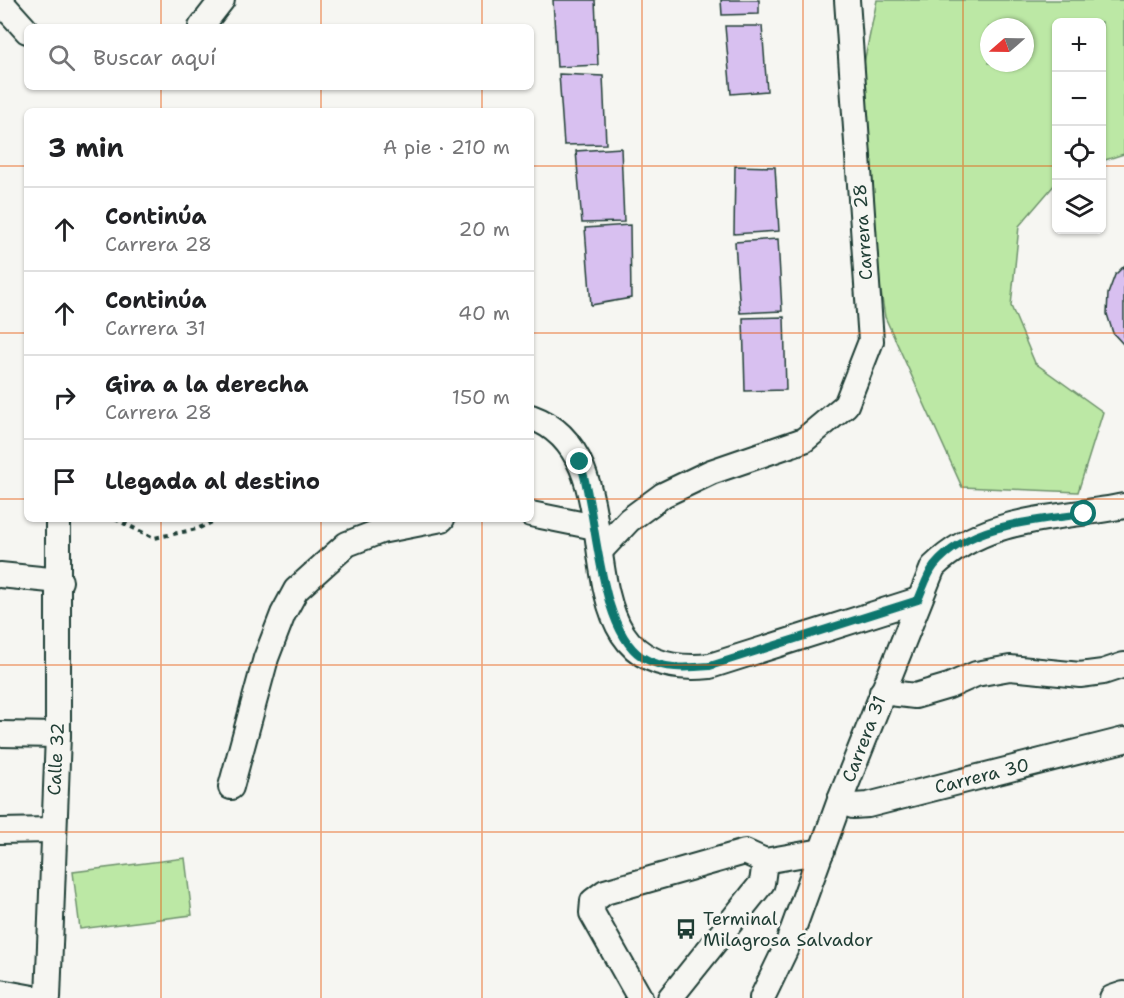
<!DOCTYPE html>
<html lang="es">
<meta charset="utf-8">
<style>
body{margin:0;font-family:"Shantell Sans",sans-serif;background:#f2f2f2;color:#202124}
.controls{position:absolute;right:18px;top:18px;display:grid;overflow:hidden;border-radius:9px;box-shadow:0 2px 4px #0004}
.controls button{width:54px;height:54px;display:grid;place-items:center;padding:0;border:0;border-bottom:2px solid #e0e0e0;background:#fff;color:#202124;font:30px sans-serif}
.compass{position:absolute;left:980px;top:18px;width:54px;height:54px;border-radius:50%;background:#fff;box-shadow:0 2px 4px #0004;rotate:250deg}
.stop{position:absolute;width:18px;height:18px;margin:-14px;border:4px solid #0f766e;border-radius:50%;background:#fff}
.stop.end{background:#0f766e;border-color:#fff;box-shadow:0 2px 6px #0008}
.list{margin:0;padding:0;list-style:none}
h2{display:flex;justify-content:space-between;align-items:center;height:78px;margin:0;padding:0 24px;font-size:26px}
h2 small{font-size:20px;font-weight:400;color:#757577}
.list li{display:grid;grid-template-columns:39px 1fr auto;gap:18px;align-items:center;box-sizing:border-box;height:84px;padding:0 24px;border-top:2px solid #e0e0e0}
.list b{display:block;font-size:22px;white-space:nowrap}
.list p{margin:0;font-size:20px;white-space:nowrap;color:#757577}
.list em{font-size:20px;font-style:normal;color:#757577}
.icon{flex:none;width:33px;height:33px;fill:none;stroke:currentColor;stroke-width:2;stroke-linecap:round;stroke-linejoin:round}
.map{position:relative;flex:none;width:1124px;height:998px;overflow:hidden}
.search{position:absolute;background:#fff;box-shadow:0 2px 4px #0004;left:24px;top:24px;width:510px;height:66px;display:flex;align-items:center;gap:15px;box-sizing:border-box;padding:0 21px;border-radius:9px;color:#757577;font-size:22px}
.panel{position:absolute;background:#fff;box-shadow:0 2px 4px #0004;left:24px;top:108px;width:510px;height:414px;border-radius:9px}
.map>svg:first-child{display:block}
</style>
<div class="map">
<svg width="1124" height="998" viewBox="0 0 1124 998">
<rect width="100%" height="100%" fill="#f6f6f2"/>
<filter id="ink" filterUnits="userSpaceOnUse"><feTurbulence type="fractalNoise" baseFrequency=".0167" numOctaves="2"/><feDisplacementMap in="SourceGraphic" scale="12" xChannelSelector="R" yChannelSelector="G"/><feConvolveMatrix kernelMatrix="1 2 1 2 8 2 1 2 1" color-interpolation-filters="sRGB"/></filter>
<g filter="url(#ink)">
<g fill="#bce8a5" stroke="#6e926c" stroke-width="1.5" fill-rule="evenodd">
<path d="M877 0H1124V154L1102 161V22H1056V183L1019 226 1011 306 1035 363 1103 412 1078 492 962 487 885 317 853 116ZM989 27H1025V63H989Z"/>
<polygon points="185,858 192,915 80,929 73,872"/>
</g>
<g fill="#d8c0f0" stroke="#1f3d34" stroke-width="1.5">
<polygon points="553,0 595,0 598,65 557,67"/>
<polygon points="721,0 759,0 759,14 722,15"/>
<polygon points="725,26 762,26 767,91 731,94"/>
<polygon points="559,74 603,76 606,144 564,145"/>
<polygon points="621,148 624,222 582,223 576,151"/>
<polygon points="735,166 775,167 779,231 734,234"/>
<polygon points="630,225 631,298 591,305 585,228"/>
<polygon points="778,239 782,311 740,313 735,242"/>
<polygon points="1124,266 1124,345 1113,333 1107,314 1108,294 1115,275"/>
<polygon points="784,317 786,390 745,391 743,318"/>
</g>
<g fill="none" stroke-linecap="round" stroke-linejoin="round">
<g stroke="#1f3d34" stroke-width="28">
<g id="minor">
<polyline points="0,1 27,31"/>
<polyline points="201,27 222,0"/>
<path d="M531 417C649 459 541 683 710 666L918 600"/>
<polyline points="531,514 595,527"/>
<polyline points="600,551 629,520 663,495 711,472 804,440 846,405 871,341 847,0"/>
<polyline points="0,575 60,581"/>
<polyline points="882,692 915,696 949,686 976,674 1010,668 1080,675 1103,672 1124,665"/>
<polyline points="0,734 58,735"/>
<polyline points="231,787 266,658 283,614 296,590 347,544 381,531 442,519"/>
<polyline points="840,800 853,806 868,805 1124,740"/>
<polyline points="0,831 52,830"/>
<polyline points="0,992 33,998"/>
<polyline points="48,998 58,735 58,519"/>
<polyline points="640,998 592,913 593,901 605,892 745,852 765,861 822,851"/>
<polyline points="670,998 762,883 765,861"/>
<path d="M762 998 787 946 840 800 933 567C987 515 1055 520 1124 506"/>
<polyline points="1112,998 1124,994"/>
</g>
</g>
<polyline stroke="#1f3d34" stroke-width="4" stroke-dasharray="4.5 4.5" stroke-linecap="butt" points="115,519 154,538 197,529 219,519"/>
<use href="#minor" stroke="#f6f6f2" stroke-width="24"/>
</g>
</g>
<g fill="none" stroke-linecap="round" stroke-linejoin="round" filter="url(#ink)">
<path stroke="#0f766e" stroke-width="8" d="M580 462C598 513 597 627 642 657 663 670 687 668 710 666L918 600C923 589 927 575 934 566 968 524 1036 520 1084 514"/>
</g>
<path fill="none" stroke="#e8590c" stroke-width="1.5" stroke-opacity="0.55" d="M161 0V27M321 0V27M482 0V27M642 0V998M803 0V998M963 0V998M161 87V111M321 87V111M482 87V111M0 166H27M531 166H1056M1102 166H1124M0 333H27M531 333H1124M0 499H27M531 499H1124M161 519V998M321 519V998M482 519V998M0 665H1124M0 832H1124"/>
<defs>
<g id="bus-bare" transform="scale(1.62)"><path d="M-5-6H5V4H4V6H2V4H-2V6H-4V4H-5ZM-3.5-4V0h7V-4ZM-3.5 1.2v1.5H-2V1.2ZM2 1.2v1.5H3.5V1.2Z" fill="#1f3d34" stroke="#f6f6f2" stroke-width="2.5" paint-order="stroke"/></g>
</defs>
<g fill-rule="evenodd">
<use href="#bus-bare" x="686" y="929"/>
</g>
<g text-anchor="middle" stroke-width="6" stroke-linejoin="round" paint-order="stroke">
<g font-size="18" fill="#1f3d34" stroke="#f6f6f2">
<text transform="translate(863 232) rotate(-94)" y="6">Carrera 28</text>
<text transform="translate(864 739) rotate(-69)" y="6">Carrera 31</text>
<text transform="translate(56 759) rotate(-87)" y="6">Calle 32</text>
<text transform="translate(982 776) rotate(-14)" y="6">Carrera 30</text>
</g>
<g font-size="18" fill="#1f3d34" stroke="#f6f6f2" text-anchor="start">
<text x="703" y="925">Terminal<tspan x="703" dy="21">Milagrosa Salvador</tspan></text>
</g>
</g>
</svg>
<div class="controls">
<button>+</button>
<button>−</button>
<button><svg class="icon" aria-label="locate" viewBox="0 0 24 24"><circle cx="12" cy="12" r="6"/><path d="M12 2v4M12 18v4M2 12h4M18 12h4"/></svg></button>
<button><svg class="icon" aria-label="layers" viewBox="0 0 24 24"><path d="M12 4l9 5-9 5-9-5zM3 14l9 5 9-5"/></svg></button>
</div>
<svg class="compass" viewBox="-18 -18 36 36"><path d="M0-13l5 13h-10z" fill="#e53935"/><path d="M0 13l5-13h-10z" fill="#757577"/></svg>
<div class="stop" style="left:1084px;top:514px"></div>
<div class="stop end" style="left:580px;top:462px"></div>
<div class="search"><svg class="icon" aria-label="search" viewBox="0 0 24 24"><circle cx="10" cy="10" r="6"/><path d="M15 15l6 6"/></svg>Buscar aquí</div>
<section class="panel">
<h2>3 min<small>A pie · 210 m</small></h2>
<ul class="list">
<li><svg class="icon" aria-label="ahead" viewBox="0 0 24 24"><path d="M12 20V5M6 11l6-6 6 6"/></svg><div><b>Continúa</b><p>Carrera 28</p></div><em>20 m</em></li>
<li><svg class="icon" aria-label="ahead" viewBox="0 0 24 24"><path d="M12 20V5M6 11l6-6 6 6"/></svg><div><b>Continúa</b><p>Carrera 31</p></div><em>40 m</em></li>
<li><svg class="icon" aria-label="right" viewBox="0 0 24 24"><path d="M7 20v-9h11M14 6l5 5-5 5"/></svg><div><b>Gira a la derecha</b><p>Carrera 28</p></div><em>150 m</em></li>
<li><svg class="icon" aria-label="arrive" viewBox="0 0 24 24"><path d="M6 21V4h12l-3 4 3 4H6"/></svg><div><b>Llegada al destino</b></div></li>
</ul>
</section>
</div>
